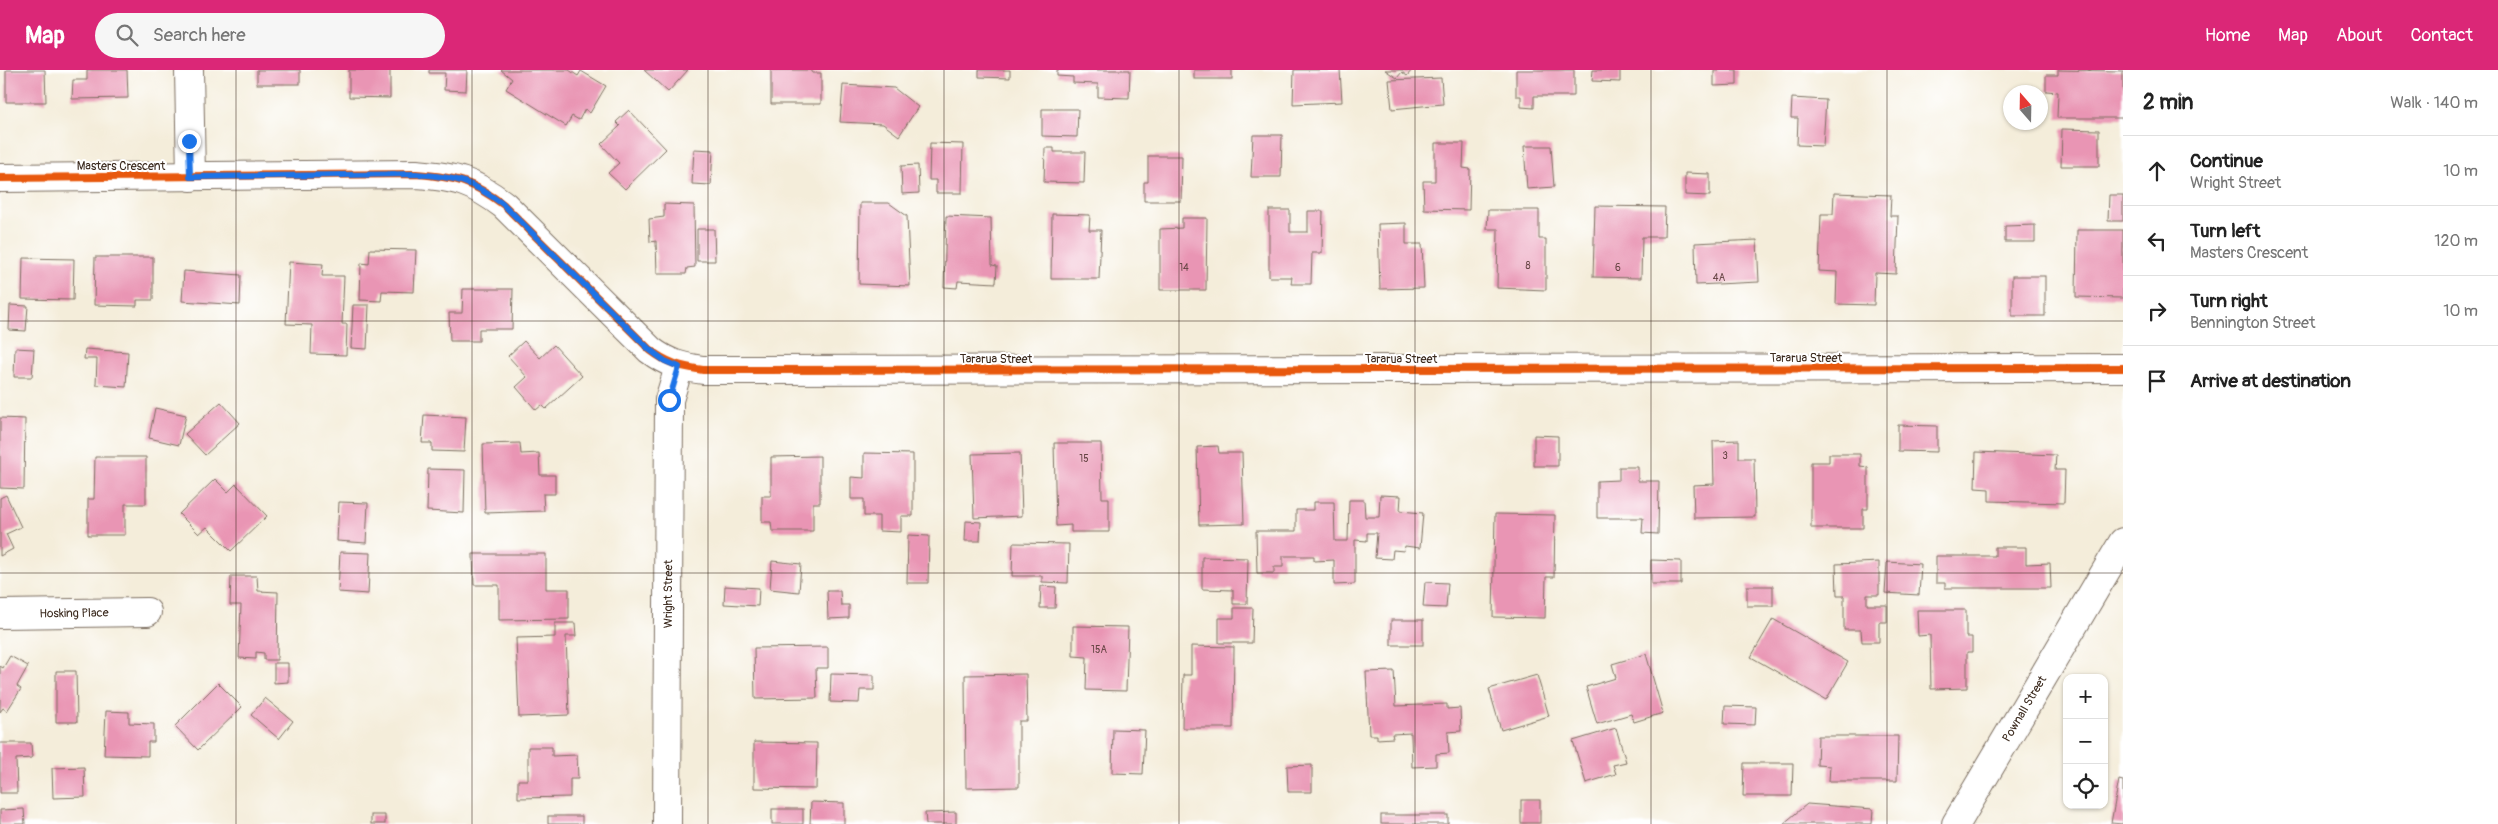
<!DOCTYPE html>
<meta charset="utf-8">
<style>
body{margin:0;font-family:Pangolin,sans-serif;background:#f6f6f6;color:#222}
.controls{position:absolute;right:15px;bottom:15px;display:grid;overflow:hidden;border-radius:10px;box-shadow:0 1px 4px #0004}
.controls button{width:45px;height:45px;display:grid;place-items:center;padding:0;border:0;border-bottom:1px solid #e0e0e0;background:#fff;color:#222;font:25px sans-serif}
.compass{position:absolute;left:2003px;top:15px;width:45px;height:45px;border-radius:50%;background:#fff;box-shadow:0 1px 4px #0004;rotate:340deg}
.stop{position:absolute;width:15px;height:15px;margin:-11px;border:4px solid #1a73e8;border-radius:50%;background:#fff}
.stop.end{background:#1a73e8;border-color:#fff;box-shadow:0 1px 5px #0008}
.list{margin:0;padding:0;list-style:none}
h2{display:flex;justify-content:space-between;align-items:center;height:65px;margin:0;padding:0 20px;font-size:21px}
h2 small{font-size:16px;font-weight:400;color:#767676}
.list li{display:grid;grid-template-columns:32px 1fr auto;gap:15px;align-items:center;box-sizing:border-box;height:70px;padding:0 20px;border-top:1px solid #e0e0e0}
.list b{display:block;font-size:19px;white-space:nowrap}
.list p{margin:0;font-size:16px;white-space:nowrap;color:#767676}
.list em{font-size:16px;font-style:normal;color:#767676}
.icon{flex:none;width:28px;height:28px;fill:none;stroke:currentColor;stroke-width:2;stroke-linecap:round;stroke-linejoin:round}
.map{position:relative;flex:none;width:2123px;height:754px;overflow:hidden}
header{display:flex;align-items:center;gap:30px;box-sizing:border-box;height:70px;padding:0 25px;background:#db2777;color:#fff}
header strong{font-size:24px}
nav{display:flex;gap:28px;margin-inline-start:auto;font-size:18px}
.search{width:350px;height:45px;background:#f6f6f6;display:flex;align-items:center;gap:12px;box-sizing:border-box;padding:0 18px;border-radius:28px;color:#767676;font-size:19px}
main{display:flex}
aside{flex:1;background:#fff}
.map>svg:first-child{display:block}
</style>
<header>
<strong>Map</strong>
<div class="search"><svg class="icon" aria-label="search" viewBox="0 0 24 24"><circle cx="10" cy="10" r="6"/><path d="M15 15l6 6"/></svg>Search here</div>
<nav><a>Home</a><a>Map</a><a>About</a><a>Contact</a></nav>
</header>
<main>
<div class="map">
<svg width="2123" height="754" viewBox="0 0 2123 754">
<rect width="100%" height="100%" fill="#fff"/>
<filter id="ink" filterUnits="userSpaceOnUse"><feTurbulence type="fractalNoise" baseFrequency=".02" numOctaves="2"/><feDisplacementMap in="SourceGraphic" scale="10" xChannelSelector="R" yChannelSelector="G"/><feConvolveMatrix kernelMatrix="1 2 1 2 8 2 1 2 1" color-interpolation-filters="sRGB"/></filter>
<filter id="wash" filterUnits="userSpaceOnUse"><feTurbulence type="fractalNoise" baseFrequency=".0096" numOctaves="4" result="noise"/><feDisplacementMap in="SourceGraphic" scale="20" xChannelSelector="R" yChannelSelector="G"/><feGaussianBlur stdDeviation="1.12" result="paint"/><feColorMatrix in="noise" values="0 0 0 0 0 0 0 0 0 0 0 0 0 0 0 0 0 1.4 0 .05"/><feComposite in="paint" operator="in"/></filter>
<g filter="url(#wash)">
<rect width="100%" height="100%" fill="#f4edda"/>
<g id="blocks">
<g fill="#e995b4">
<polygon points="6,0 45,0 46,32 6,32"/>
<polygon points="87,0 127,0 128,28 72,29 73,10 87,10"/>
<rect x="257" y="0" width="43" height="14"/>
<polygon points="349,0 390,0 390,28 349,27"/>
<polygon points="429,0 467,0 466,21 444,20 445,3 429,3"/>
<polygon points="501,0 569,0 578,6 581,1 606,16 590,43 585,39 579,50 572,46 566,56 506,19 512,9"/>
<polygon points="644,0 688,0 668,22"/>
<polygon points="771,0 812,0 812,3 821,3 821,34 771,34"/>
<polygon points="979,0 1010,0 1010,8 979,7"/>
<polygon points="1057,0 1130,0 1129,28 1098,27 1098,14 1073,13 1073,7 1057,6"/>
<rect x="1194" y="0" width="38" height="9"/>
<polygon points="1294,0 1340,0 1342,32 1293,34"/>
<polygon points="1385,0 1412,0 1407,6 1402,2 1397,8"/>
<polygon points="1516,0 1574,0 1574,26 1534,26 1534,38 1521,37 1521,26 1516,26"/>
<polygon points="1593,0 1620,0 1620,12 1592,11"/>
<polygon points="1714,0 1737,0 1737,15 1714,16"/>
<polygon points="2058,0 2123,1 2123,48 2057,48 2058,22 2046,21 2046,5 2058,5"/>
<polygon points="1441,8 1443,34 1392,39 1389,10"/>
<polygon points="843,15 894,18 918,37 899,66 883,54 840,52"/>
<polygon points="1792,28 1826,30 1823,76 1797,75 1798,48 1791,48"/>
<polygon points="1042,39 1078,39 1077,67 1042,66"/>
<polygon points="629,40 666,79 625,119 608,103 619,93 601,74 620,56 616,52"/>
<polygon points="2062,59 2099,60 2099,96 2061,96"/>
<polygon points="1253,65 1282,65 1281,107 1251,107"/>
<polygon points="930,73 963,74 962,123 936,123 936,110 929,110"/>
<polygon points="1435,73 1464,73 1463,98 1470,99 1469,140 1424,139 1423,111 1435,111"/>
<polygon points="1524,76 1551,76 1554,117 1527,119"/>
<polygon points="1045,78 1054,78 1054,82 1085,82 1084,113 1044,112"/>
<polygon points="694,79 713,80 711,115 692,114"/>
<polygon points="1148,86 1182,86 1181,131 1144,131 1144,112 1148,112"/>
<polygon points="918,95 919,123 902,124 901,96"/>
<polygon points="1685,103 1710,104 1710,126 1685,125"/>
<polygon points="1834,123 1891,125 1890,146 1898,146 1896,204 1875,203 1874,235 1836,234 1837,202 1819,201 1821,144 1833,144"/>
<polygon points="2109,125 2123,125 2123,151 2108,151"/>
<polygon points="860,133 889,133 907,146 910,216 859,214"/>
<polygon points="664,134 694,135 695,197 687,198 686,204 657,204 656,171 650,172 649,149 664,147"/>
<polygon points="1595,136 1665,137 1664,167 1642,167 1641,208 1593,207"/>
<polygon points="1269,140 1290,140 1290,162 1308,162 1308,141 1323,141 1322,183 1312,183 1311,214 1291,214 1292,207 1269,207"/>
<polygon points="1488,140 1539,140 1539,169 1546,169 1546,220 1497,218 1498,159 1487,159"/>
<polygon points="1052,144 1090,145 1089,160 1101,160 1099,209 1051,209"/>
<polygon points="946,146 991,148 992,195 997,196 996,213 958,211 957,218 944,217"/>
<polygon points="1182,148 1207,148 1206,220 1160,220 1160,159 1182,158"/>
<polygon points="1406,153 1406,174 1422,174 1424,218 1380,219 1378,154"/>
<polygon points="2035,155 2035,172 2005,172 2005,156"/>
<polygon points="697,159 714,159 715,191 697,191"/>
<polygon points="2077,160 2123,160 2123,228 2076,227"/>
<polygon points="1757,170 1759,212 1696,215 1695,173"/>
<polygon points="370,179 416,180 414,222 382,221 381,231 360,230 361,193 369,194"/>
<polygon points="95,187 153,187 153,230 137,230 137,236 94,235"/>
<polygon points="23,188 74,189 73,230 22,229"/>
<polygon points="289,192 323,194 322,206 344,206 342,254 347,254 346,285 311,284 312,255 286,254"/>
<polygon points="184,201 241,205 240,235 182,231"/>
<rect x="2012" y="206" width="33" height="40"/>
<polygon points="463,219 513,219 512,259 479,259 479,271 450,271 449,243 462,243"/>
<polygon points="10,235 28,236 26,261 9,260"/>
<polygon points="353,235 369,235 367,279 351,278"/>
<polygon points="524,271 540,288 554,275 582,306 546,339 542,335 536,340 516,317 527,307 508,286"/>
<polygon points="15,278 34,279 32,307 14,307"/>
<polygon points="85,279 128,282 126,317 96,315 97,289 84,289"/>
<polygon points="221,332 240,353 205,385 185,364"/>
<polygon points="155,338 186,345 179,375 149,368"/>
<polygon points="424,345 466,347 464,382 432,381 432,373 422,373"/>
<polygon points="0,348 25,349 24,419 0,418"/>
<polygon points="1898,355 1937,356 1937,382 1898,381"/>
<polygon points="1534,365 1558,366 1558,396 1534,396"/>
<polygon points="1739,370 1739,388 1754,388 1755,447 1694,448 1693,415 1714,414 1713,371"/>
<polygon points="520,373 521,384 539,383 540,405 555,405 555,424 543,424 544,441 485,443 483,374"/>
<polygon points="1054,373 1101,373 1102,428 1109,428 1109,462 1071,462 1071,455 1056,456"/>
<polygon points="1218,376 1219,383 1242,383 1244,454 1199,455 1197,377"/>
<polygon points="1976,382 2056,385 2055,400 2065,400 2064,433 1989,431 1989,419 1975,418"/>
<polygon points="864,383 913,384 913,446 901,446 901,462 879,461 879,446 864,446 864,429 851,429 851,407 864,408"/>
<polygon points="1020,383 1022,446 974,448 972,384"/>
<polygon points="1829,384 1860,384 1860,396 1868,397 1868,439 1863,439 1863,458 1811,458 1811,392 1829,392"/>
<polygon points="820,386 820,433 813,433 813,461 772,461 771,452 762,452 762,426 771,426 771,387"/>
<polygon points="95,387 146,387 146,434 125,434 125,465 88,465 88,429 94,429"/>
<polygon points="1619,397 1638,397 1638,411 1659,411 1658,464 1642,463 1643,448 1597,448 1597,411 1619,410"/>
<polygon points="428,399 465,400 464,443 427,441"/>
<polygon points="215,409 228,422 236,414 267,446 231,481 207,457 199,464 179,444"/>
<polygon points="6,425 21,457 6,464 13,479 0,486 0,428"/>
<polygon points="1380,425 1401,426 1400,441 1423,443 1420,478 1405,476 1404,481 1393,480 1392,489 1375,488 1377,463 1367,463 1367,471 1355,470 1355,514 1334,515 1334,490 1314,491 1314,486 1283,486 1283,497 1274,497 1274,503 1257,503 1256,461 1296,461 1296,440 1314,440 1314,432 1334,432 1335,471 1348,471 1349,430 1364,430 1365,447 1379,447"/>
<polygon points="339,432 368,433 366,473 337,471"/>
<polygon points="1495,444 1555,445 1554,507 1546,507 1545,548 1493,547"/>
<polygon points="966,451 981,452 980,471 965,471"/>
<polygon points="908,465 929,466 928,513 907,513"/>
<polygon points="1013,473 1069,474 1068,513 1042,512 1042,506 1012,506"/>
<polygon points="1995,477 2026,477 2026,494 2050,493 2051,518 1945,518 1945,513 1936,513 1936,486 1995,486"/>
<polygon points="340,482 370,483 368,524 338,522"/>
<polygon points="473,484 546,484 546,519 569,519 569,549 499,550 499,515 474,515"/>
<polygon points="1202,487 1248,488 1247,534 1233,534 1233,520 1202,519"/>
<polygon points="1651,490 1681,491 1681,514 1651,514"/>
<polygon points="772,491 801,494 799,522 770,519"/>
<polygon points="1879,492 1879,525 1867,525 1867,535 1887,535 1887,552 1879,552 1879,572 1862,572 1861,560 1844,560 1844,526 1837,526 1836,494"/>
<polygon points="1887,492 1921,494 1919,525 1885,523"/>
<polygon points="231,506 257,506 258,521 278,522 277,590 264,590 264,583 256,582 256,589 239,588 241,535 230,535"/>
<polygon points="1425,512 1448,513 1446,538 1423,537"/>
<polygon points="725,516 759,518 758,536 724,534"/>
<polygon points="1041,516 1056,517 1055,538 1040,538"/>
<rect x="1747" y="516" width="26" height="20"/>
<polygon points="827,521 840,521 841,535 849,535 849,548 828,549"/>
<polygon points="1234,538 1253,538 1252,573 1219,573 1219,548 1234,548"/>
<polygon points="1917,540 1966,540 1966,567 1972,567 1972,582 1967,582 1967,618 1931,619 1930,565 1918,566"/>
<polygon points="1773,549 1848,592 1826,630 1751,587"/>
<rect x="1391" y="550" width="32" height="25"/>
<polygon points="555,553 575,553 576,566 566,566 569,645 519,647 516,568 555,567"/>
<polygon points="1073,556 1128,557 1126,621 1086,620 1087,587 1073,586"/>
<polygon points="1191,576 1234,577 1233,658 1182,658 1183,605 1191,605"/>
<polygon points="828,577 828,598 816,598 817,628 755,629 754,578"/>
<polygon points="1646,584 1663,643 1634,652 1631,644 1597,654 1586,617 1616,608 1612,594"/>
<polygon points="10,586 28,596 17,616 21,619 7,641 3,638 0,642 0,596 3,598"/>
<polygon points="274,593 288,593 288,612 274,613"/>
<polygon points="56,601 76,601 77,652 56,652"/>
<polygon points="1394,601 1396,636 1447,634 1447,639 1460,638 1461,661 1448,662 1449,683 1436,684 1436,696 1412,697 1411,663 1392,664 1393,668 1377,669 1377,665 1369,665 1366,602"/>
<polygon points="831,604 874,605 874,620 860,620 859,633 830,632"/>
<polygon points="1026,604 1027,651 1019,651 1019,717 966,718 965,605"/>
<polygon points="1537,605 1549,646 1501,660 1489,619"/>
<polygon points="218,613 242,637 198,680 175,656"/>
<polygon points="265,628 293,651 279,669 251,645"/>
<polygon points="1725,636 1756,637 1755,655 1724,654"/>
<polygon points="106,641 129,642 129,653 154,654 154,672 148,672 148,686 104,685"/>
<polygon points="1616,658 1626,692 1613,695 1616,704 1586,713 1573,671"/>
<polygon points="1113,659 1145,660 1143,704 1112,703"/>
<polygon points="1818,666 1898,666 1897,711 1829,711 1830,696 1817,695"/>
<polygon points="754,672 817,673 816,719 754,718"/>
<polygon points="0,673 31,673 32,688 16,689 17,723 0,723"/>
<polygon points="528,677 552,677 552,686 577,685 578,709 570,709 570,727 518,728 518,710 528,710"/>
<polygon points="1744,693 1793,693 1792,726 1743,726"/>
<polygon points="1312,695 1312,722 1288,722 1287,696"/>
<polygon points="84,697 85,727 53,728 52,698"/>
<polygon points="2119,710 2123,711 2123,754 2111,753"/>
<rect x="1521" y="730" width="19" height="23"/>
<polygon points="811,732 844,733 844,754 810,754"/>
<polygon points="1807,734 1873,739 1872,754 1783,754"/>
<polygon points="24,739 25,754 0,754 0,740"/>
<rect x="772" y="739" width="31" height="15"/>
<polygon points="956,742 956,754 926,754 925,743"/>
<rect x="371" y="745" width="14" height="9"/>
<rect x="1381" y="745" width="67" height="9"/>
<rect x="548" y="746" width="34" height="8"/>
</g>
</g>
</g>
<g filter="url(#ink)">
<use href="#blocks" fill-opacity="0" stroke="#7c6e60" stroke-width="1"/>
<g fill="none" stroke-linecap="round" stroke-linejoin="round">
<g stroke="#7c6e60" stroke-width="30">
<g id="minor">
<polyline points="189,0 191,107"/>
<path d="M0 108 416 104C456 107 472 111 504 135L650 280C667 293 681 297 703 300L2123 298"/>
<path id="s1" d="M0 544 147 542"/>
<path id="s2" d="M667 754 669 330 679 297"/>
</g>
</g>
<g stroke="#7c6e60" stroke-width="30">
<g id="tertiary">
<path id="s3" d="M1956 754 2123 472"/>
</g>
</g>
<use href="#minor" stroke="#fff" stroke-width="28"/>
<use href="#tertiary" stroke="#fff" stroke-width="28"/>
<g stroke="#fff" stroke-width="11">
<path id="cycleway" d="M0 108 416 104C456 107 472 111 504 135L650 280C667 293 681 297 703 300L2123 298"/>
</g>
<use href="#cycleway" stroke="#e8590c" stroke-width="8"/>
</g>
</g>
<g fill="none" stroke-linecap="round" stroke-linejoin="round" filter="url(#ink)">
<path stroke="#1a73e8" stroke-width="6" d="M189 71 190 107 416 104C456 107 472 111 504 135L650 280 665 291 679 297 669 330"/>
</g>
<path fill="none" stroke="#3b2a1e" stroke-width="1" stroke-opacity="0.55" d="M236 0V754M472 0V754M708 0V754M944 0V754M1179 0V754M1415 0V754M1651 0V754M1887 0V754M0 251H2123M0 503H2123"/>
<g text-anchor="middle" stroke-width="4" stroke-linejoin="round" paint-order="stroke">
<g font-size="10" fill="#664544">
<text x="1528" y="199">8</text>
<text x="1184" y="201">14</text>
<text x="1618" y="201">6</text>
<text x="1719" y="211">4A</text>
<text x="1725" y="389">3</text>
<text x="1084" y="392">15</text>
<text x="1099" y="583">15A</text>
</g>
<g font-size="12" fill="#3b2a1e" stroke="#fff">
<text x="121" y="100">Masters Crescent</text>
<text x="1806" y="292">Tararua Street</text>
<text x="996" y="293">Tararua Street</text>
<text x="1401" y="293">Tararua Street</text>
<text dy="4" stroke="none"><textPath href="#s2" startOffset="230">Wright Street</textPath></text>
<text dy="4" stroke="none"><textPath href="#s1" startOffset="74">Hosking Place</textPath></text>
<text dy="4" stroke="none"><textPath href="#s3" startOffset="134">Pownall Street</textPath></text>
</g>
</g>
</svg>
<div class="controls">
<button>+</button>
<button>−</button>
<button><svg class="icon" aria-label="locate" viewBox="0 0 24 24"><circle cx="12" cy="12" r="6"/><path d="M12 2v4M12 18v4M2 12h4M18 12h4"/></svg></button>
</div>
<svg class="compass" viewBox="-18 -18 36 36"><path d="M0-13l5 13h-10z" fill="#e53935"/><path d="M0 13l5-13h-10z" fill="#767676"/></svg>
<div class="stop" style="left:669px;top:330px"></div>
<div class="stop end" style="left:189px;top:71px"></div>
</div>
<aside>
<h2>2 min<small>Walk · 140 m</small></h2>
<ul class="list">
<li><svg class="icon" aria-label="ahead" viewBox="0 0 24 24"><path d="M12 20V5M6 11l6-6 6 6"/></svg><div><b>Continue</b><p>Wright Street</p></div><em>10 m</em></li>
<li><svg class="icon" aria-label="left" viewBox="0 0 24 24"><path d="M17 20v-9H6M10 6l-5 5 5 5"/></svg><div><b>Turn left</b><p>Masters Crescent</p></div><em>120 m</em></li>
<li><svg class="icon" aria-label="right" viewBox="0 0 24 24"><path d="M7 20v-9h11M14 6l5 5-5 5"/></svg><div><b>Turn right</b><p>Bennington Street</p></div><em>10 m</em></li>
<li><svg class="icon" aria-label="arrive" viewBox="0 0 24 24"><path d="M6 21V4h12l-3 4 3 4H6"/></svg><div><b>Arrive at destination</b></div></li>
</ul>
</aside>
</main>
